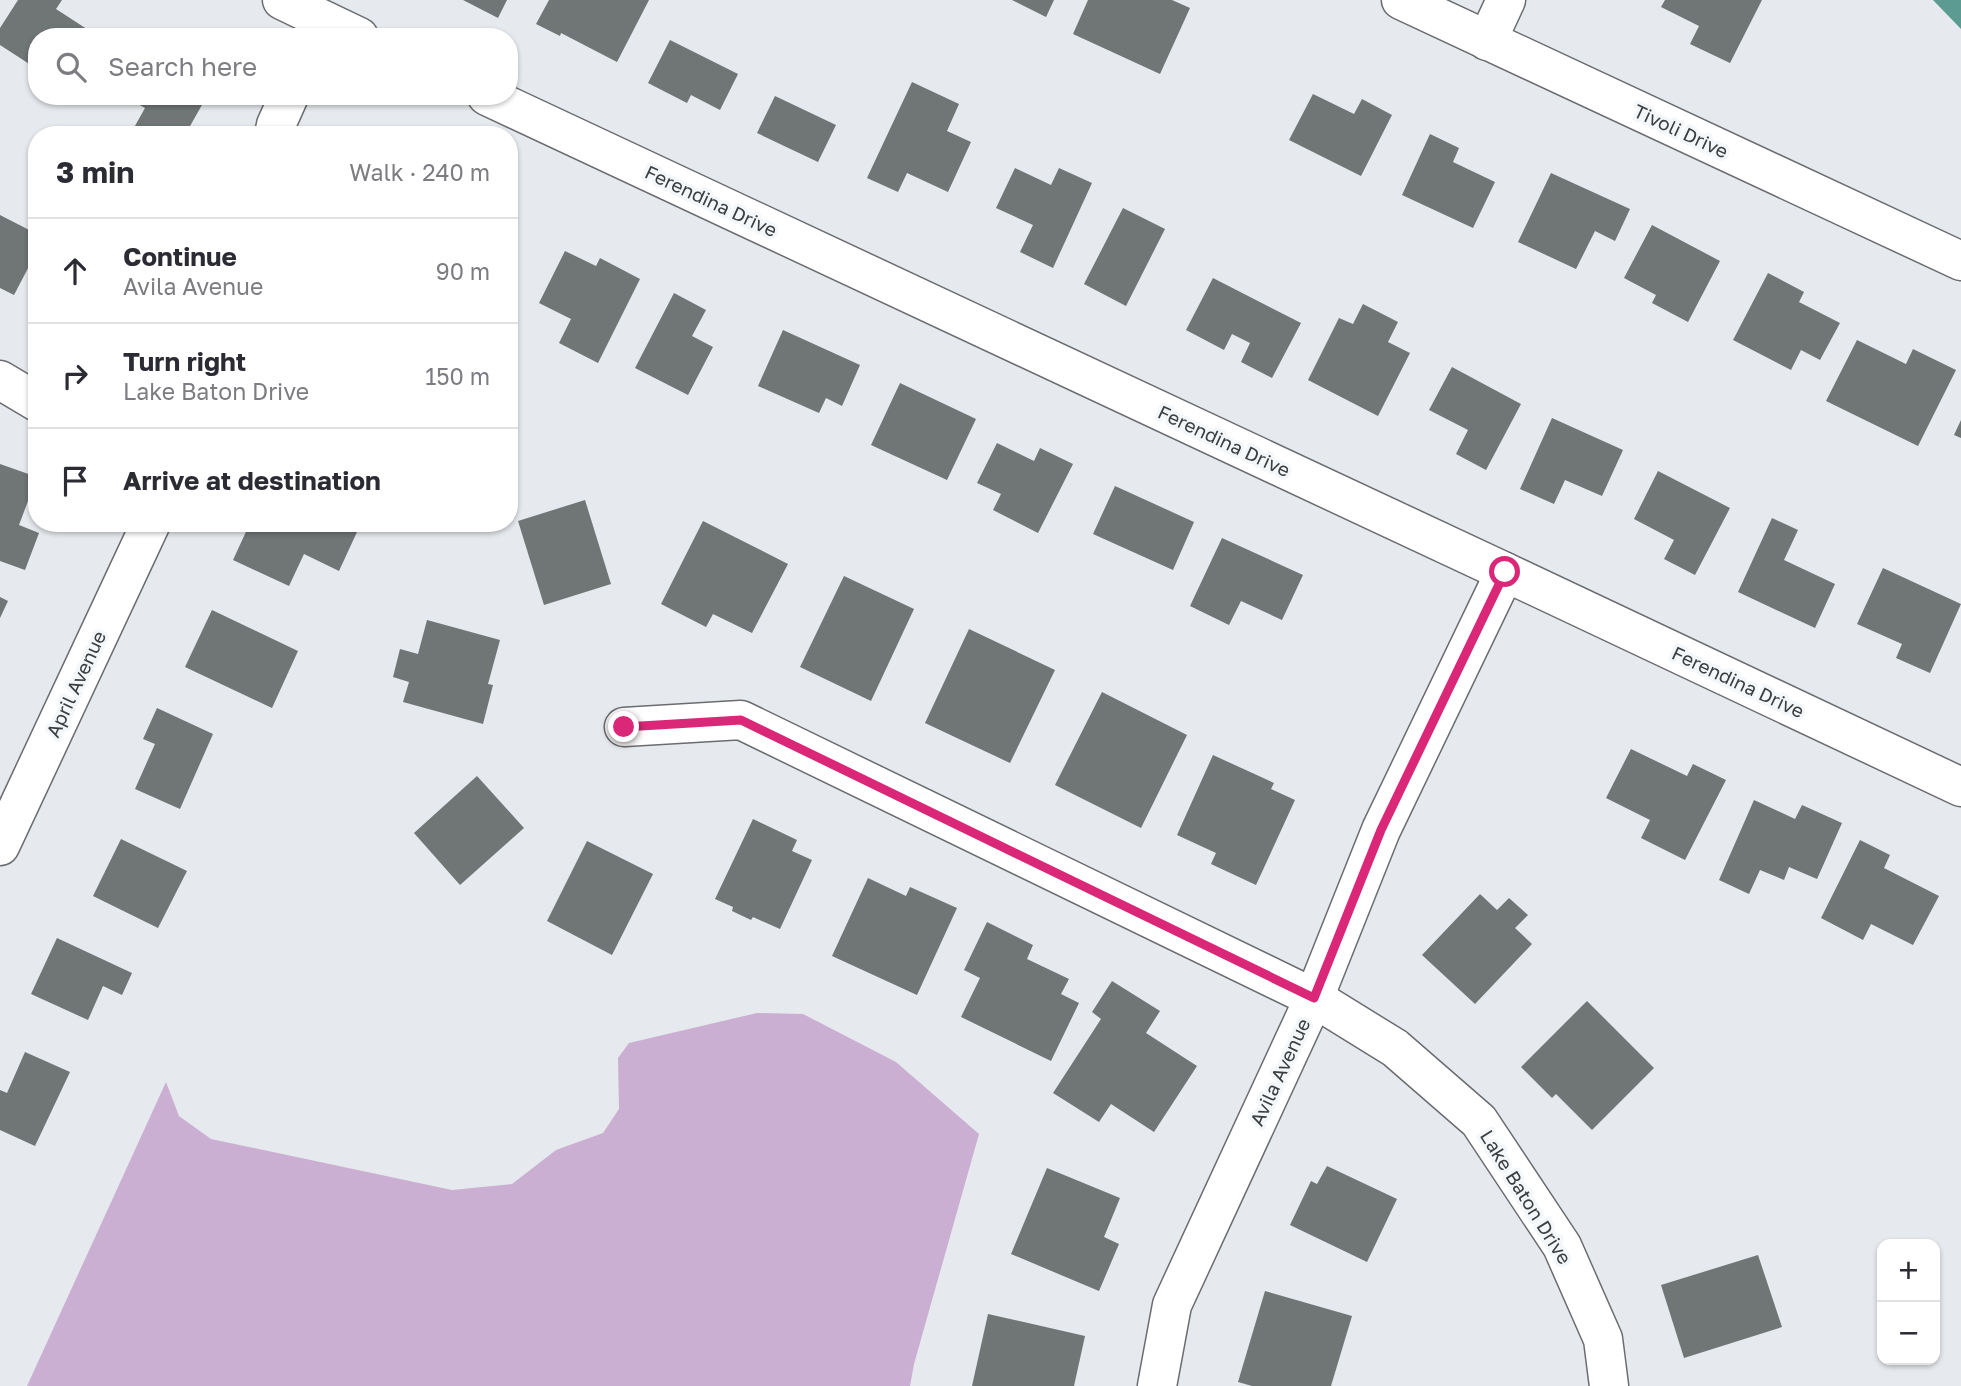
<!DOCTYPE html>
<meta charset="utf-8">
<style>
body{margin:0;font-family:"Golos Text",sans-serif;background:#f2f2f3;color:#2b2b33}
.controls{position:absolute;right:21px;bottom:21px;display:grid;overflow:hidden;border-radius:14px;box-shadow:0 2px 5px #0004}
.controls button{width:63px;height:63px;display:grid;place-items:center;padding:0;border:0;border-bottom:2px solid #e1e1e2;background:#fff;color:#2b2b33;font:35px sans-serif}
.stop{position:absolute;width:21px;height:21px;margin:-16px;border:5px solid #db2777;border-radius:50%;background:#fff}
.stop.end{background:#db2777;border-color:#fff;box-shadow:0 2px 7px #0008}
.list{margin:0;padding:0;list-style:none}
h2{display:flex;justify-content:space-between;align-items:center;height:91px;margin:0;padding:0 28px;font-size:30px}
h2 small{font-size:23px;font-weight:400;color:#7c7c81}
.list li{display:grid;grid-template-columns:46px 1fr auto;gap:21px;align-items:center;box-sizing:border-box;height:105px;padding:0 28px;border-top:2px solid #e1e1e2}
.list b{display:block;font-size:26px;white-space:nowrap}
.list p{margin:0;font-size:23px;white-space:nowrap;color:#7c7c81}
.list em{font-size:23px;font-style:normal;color:#7c7c81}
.icon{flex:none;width:38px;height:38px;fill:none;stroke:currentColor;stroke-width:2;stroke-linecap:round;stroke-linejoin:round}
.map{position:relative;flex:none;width:1961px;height:1386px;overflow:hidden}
.search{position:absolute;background:#fff;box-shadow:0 2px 5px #0004;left:28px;top:28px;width:490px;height:77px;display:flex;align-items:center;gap:18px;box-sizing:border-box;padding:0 24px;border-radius:28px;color:#7c7c81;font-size:26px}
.panel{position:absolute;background:#fff;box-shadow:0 2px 5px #0004;left:28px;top:126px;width:490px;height:406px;border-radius:28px}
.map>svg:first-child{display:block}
</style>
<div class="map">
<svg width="1961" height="1386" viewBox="0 0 1961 1386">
<rect width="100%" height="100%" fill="#e6e9ed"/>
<polygon fill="#cbafd3" points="757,1013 803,1014 896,1062 979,1134 914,1364 910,1386 27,1386 166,1082 179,1116 211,1139 452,1190 512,1184 556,1150 603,1133 619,1109 618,1058 629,1043"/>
<polygon fill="#5b9b91" points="1933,0 1961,0 1961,29"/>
<g fill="#707576">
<polygon points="18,0 62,0 56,9 93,33 90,37 37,37 37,69 0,45 0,28"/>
<polygon points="463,0 507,0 498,18"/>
<polygon points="549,0 649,0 617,62 561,33 560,36 536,24"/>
<polygon points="1012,0 1054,0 1046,17"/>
<polygon points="1088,0 1172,0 1190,8 1160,74 1073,34"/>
<polygon points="1665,0 1762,0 1730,63 1690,44 1699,26 1661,7"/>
<polygon points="670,40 738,74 720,110 691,95 687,103 648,83"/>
<polygon points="912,82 959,104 947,131 971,142 948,192 907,173 898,192 867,178"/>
<polygon points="1313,94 1354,114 1362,99 1392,115 1361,176 1289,140"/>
<polygon points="124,96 207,96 185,135 134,135 131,133 145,108"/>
<polygon points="775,96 836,125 818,162 757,133"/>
<polygon points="1430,134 1459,148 1453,162 1495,182 1473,228 1402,195"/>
<polygon points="1015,168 1051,185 1059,168 1092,183 1053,268 1020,252 1033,225 996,208"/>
<polygon points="1551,173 1630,209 1615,241 1595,231 1576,269 1518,242"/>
<polygon points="1123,208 1165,229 1126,306 1084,284"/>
<polygon points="0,215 37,234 37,251 14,295 0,288"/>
<polygon points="1652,225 1720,261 1688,322 1652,303 1656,295 1624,278"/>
<polygon points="565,251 596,266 600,258 640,279 598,363 559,343 571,319 539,303"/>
<polygon points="1768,273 1804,292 1799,302 1840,323 1820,360 1801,350 1791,370 1733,340"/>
<polygon points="1213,278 1301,323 1272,378 1241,362 1250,343 1232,334 1224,350 1186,330"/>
<polygon points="674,293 706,310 692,336 713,347 688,395 635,368"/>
<polygon points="1363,304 1398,322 1388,342 1410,353 1378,416 1308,380 1339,318 1353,324"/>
<polygon points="783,330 860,365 842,406 826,398 819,413 758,386"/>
<polygon points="1857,340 1906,364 1913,349 1956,370 1918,446 1826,401"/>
<polygon points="1452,367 1521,404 1486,470 1456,454 1468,430 1429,410"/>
<polygon points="900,383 976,419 947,480 871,445"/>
<polygon points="1552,418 1623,450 1602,496 1565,480 1554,504 1520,489"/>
<polygon points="1961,420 1961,438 1954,435"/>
<polygon points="997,443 1034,461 1040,448 1073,464 1038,533 993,510 1001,494 977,483"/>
<polygon points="0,464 37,477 19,525 39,533 25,570 0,561"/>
<polygon points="1658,471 1730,508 1695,575 1664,559 1674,540 1634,519"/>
<polygon points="1115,486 1194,522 1173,570 1093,534"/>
<polygon points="585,500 611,584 544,605 518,521"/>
<polygon points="1772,518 1798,530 1784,560 1835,584 1815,628 1738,592"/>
<polygon points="703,521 788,564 752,633 713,614 706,627 661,604"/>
<polygon points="250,523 338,523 357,532 339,571 304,554 289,586 233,560"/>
<polygon points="1222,538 1303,575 1282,620 1241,601 1229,625 1190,606"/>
<polygon points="1883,568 1961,604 1930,673 1896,658 1902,644 1857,624"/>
<polygon points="844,576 914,609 871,701 800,667"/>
<polygon points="0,597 8,601 0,618"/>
<polygon points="212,610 298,651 272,708 185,667"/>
<polygon points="427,620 500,640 488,684 493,685 483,724 403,702 409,682 393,677 400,649 418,654"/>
<polygon points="969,629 1055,670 1010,763 925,723"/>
<polygon points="1102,692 1187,735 1141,828 1055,785"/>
<polygon points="157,708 213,734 180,809 135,789 155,744 143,739"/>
<polygon points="1631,749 1687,776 1693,764 1726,780 1685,860 1641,838 1650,820 1606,798"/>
<polygon points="1213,755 1274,783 1271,789 1295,800 1256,885 1211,864 1216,853 1177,835"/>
<polygon points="477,776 524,828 460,885 414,833"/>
<polygon points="1754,800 1795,819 1802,805 1842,823 1817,879 1789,867 1784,880 1760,870 1749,894 1719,880"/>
<polygon points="753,819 797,840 792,851 812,860 780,929 753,917 751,920 732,911 733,907 715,899"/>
<polygon points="121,839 187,871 158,928 93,896"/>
<polygon points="1860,840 1890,855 1884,868 1939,896 1913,945 1871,924 1863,940 1821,918"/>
<polygon points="587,841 653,874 612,955 547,921"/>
<polygon points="868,878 906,896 910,887 957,908 917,995 832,956"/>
<polygon points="1480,894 1497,910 1509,898 1528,915 1515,928 1532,944 1475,1004 1422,955"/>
<polygon points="987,922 1033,945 1027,959 1069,979 1061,994 1079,1003 1051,1061 961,1017 980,978 964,970"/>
<polygon points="57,938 132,973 122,995 103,986 88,1020 31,994"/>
<polygon points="1112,981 1160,1011 1146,1033 1197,1066 1154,1132 1111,1104 1099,1122 1053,1093 1101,1019 1092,1012"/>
<polygon points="1587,1001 1654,1068 1592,1130 1556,1094 1552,1098 1521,1067"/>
<polygon points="25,1052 70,1072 35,1146 0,1130 0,1090 7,1093"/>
<polygon points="1327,1166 1397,1199 1367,1262 1290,1225 1311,1181 1317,1184"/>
<polygon points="1047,1168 1120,1198 1104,1237 1119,1244 1099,1291 1011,1254"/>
<polygon points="1758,1255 1782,1327 1684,1358 1661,1285"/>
<polygon points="1265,1291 1352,1316 1331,1386 1252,1386 1238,1382"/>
<polygon points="988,1314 1085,1336 1074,1386 972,1386"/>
</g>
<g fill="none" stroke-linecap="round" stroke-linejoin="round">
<g stroke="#6a6c70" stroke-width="41">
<g id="minor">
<polyline points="282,0 359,37"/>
<polyline points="1401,0 1961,261"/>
<polyline points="1487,41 1506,0"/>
<polyline points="487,96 1505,572 1961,787"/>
<polyline points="274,135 276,125 289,96"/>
<polyline points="0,380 37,402"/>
<polyline points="624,727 741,720 1314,998 1395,1048 1479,1121 1562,1246 1603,1339 1609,1386"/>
<polyline points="0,846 151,523"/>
<polyline points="1157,1386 1172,1305 1314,998 1381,830 1505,572"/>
</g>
</g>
<use href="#minor" stroke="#fff" stroke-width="38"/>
</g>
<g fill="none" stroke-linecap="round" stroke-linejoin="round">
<polyline stroke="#db2777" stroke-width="9" points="624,727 741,720 1314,998 1381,830 1505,572"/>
</g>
<g text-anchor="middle" stroke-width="7" stroke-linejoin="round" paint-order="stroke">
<g font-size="19" fill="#3b3d3e" stroke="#f3f7fa">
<text transform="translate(1681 131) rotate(25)" y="7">Tivoli Drive</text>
<text transform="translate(711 201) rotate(25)" y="7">Ferendina Drive</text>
<text transform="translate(1224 441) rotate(25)" y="7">Ferendina Drive</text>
<text transform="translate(1738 682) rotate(25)" y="7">Ferendina Drive</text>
<text transform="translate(76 684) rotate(-65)" y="7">April Avenue</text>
<text transform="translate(1280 1072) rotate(-65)" y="7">Avila Avenue</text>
<text transform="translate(1526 1197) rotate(58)" y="7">Lake Baton Drive</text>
</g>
</g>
</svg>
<div class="controls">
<button>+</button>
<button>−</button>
</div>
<div class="stop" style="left:1505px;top:572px"></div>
<div class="stop end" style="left:624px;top:727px"></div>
<div class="search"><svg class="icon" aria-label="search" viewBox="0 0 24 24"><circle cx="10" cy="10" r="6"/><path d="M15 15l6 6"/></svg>Search here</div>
<section class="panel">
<h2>3 min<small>Walk · 240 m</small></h2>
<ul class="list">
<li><svg class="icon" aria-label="ahead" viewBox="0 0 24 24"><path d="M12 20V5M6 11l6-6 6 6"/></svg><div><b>Continue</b><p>Avila Avenue</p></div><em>90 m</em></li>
<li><svg class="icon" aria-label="right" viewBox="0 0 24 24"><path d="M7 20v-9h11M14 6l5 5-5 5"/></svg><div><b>Turn right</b><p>Lake Baton Drive</p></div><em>150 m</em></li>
<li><svg class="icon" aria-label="arrive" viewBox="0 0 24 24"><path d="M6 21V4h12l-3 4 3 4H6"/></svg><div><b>Arrive at destination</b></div></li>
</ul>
</section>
</div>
